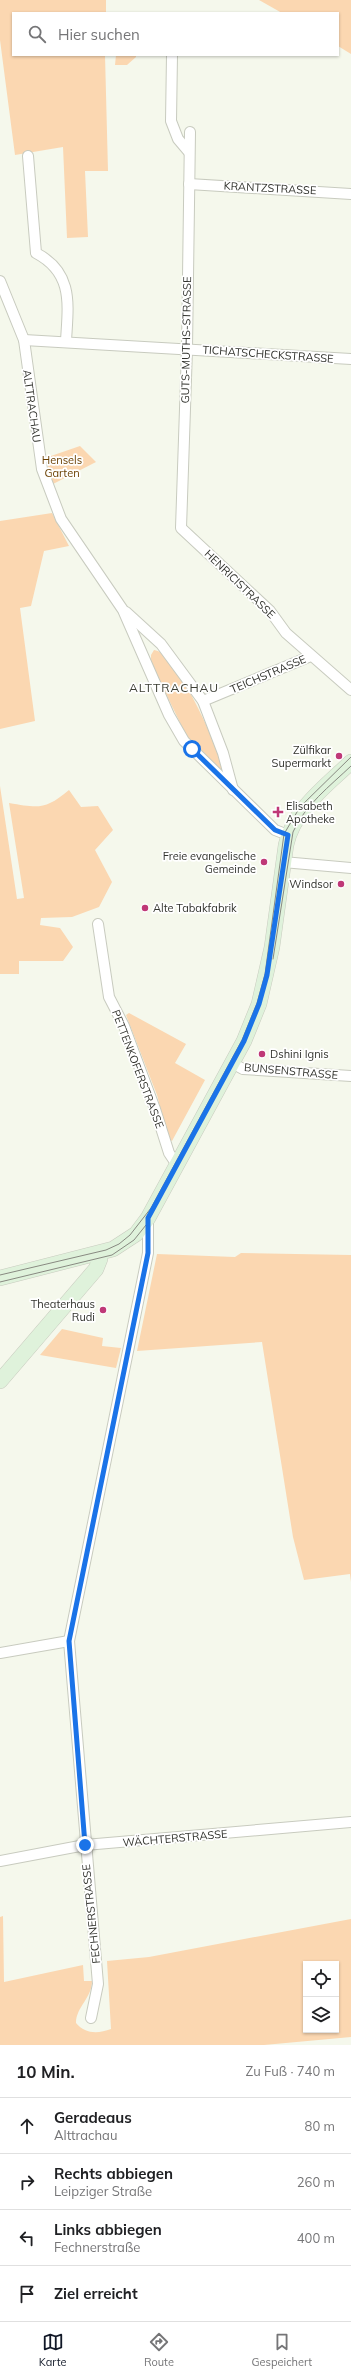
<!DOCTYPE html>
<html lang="de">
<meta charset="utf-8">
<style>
body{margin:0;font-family:Mulish,sans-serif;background:#f2f2f2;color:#202124}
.controls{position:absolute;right:12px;bottom:12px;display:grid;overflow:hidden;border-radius:0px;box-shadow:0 1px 3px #0004}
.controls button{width:36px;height:36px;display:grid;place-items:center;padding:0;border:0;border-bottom:1px solid #e0e0e0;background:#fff;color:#202124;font:20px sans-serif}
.stop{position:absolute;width:12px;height:12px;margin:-9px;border:3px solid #1a73e8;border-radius:50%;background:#fff}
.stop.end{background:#1a73e8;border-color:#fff;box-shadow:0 1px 4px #0008}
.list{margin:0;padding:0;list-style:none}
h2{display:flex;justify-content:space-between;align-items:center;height:52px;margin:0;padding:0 16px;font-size:17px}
h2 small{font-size:13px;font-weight:400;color:#757577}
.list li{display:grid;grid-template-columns:26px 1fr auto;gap:12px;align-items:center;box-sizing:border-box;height:56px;padding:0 16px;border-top:1px solid #e0e0e0}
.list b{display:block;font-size:15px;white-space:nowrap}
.list p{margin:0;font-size:13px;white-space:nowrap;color:#757577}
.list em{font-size:13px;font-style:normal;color:#757577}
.icon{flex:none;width:22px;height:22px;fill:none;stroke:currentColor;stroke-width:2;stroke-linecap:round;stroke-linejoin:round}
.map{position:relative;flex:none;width:351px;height:2045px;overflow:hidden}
.search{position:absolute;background:#fff;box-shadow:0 1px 3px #0004;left:12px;right:12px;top:12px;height:44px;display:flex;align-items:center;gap:10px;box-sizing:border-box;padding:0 14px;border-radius:0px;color:#757577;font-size:15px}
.sheet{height:276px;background:#fff}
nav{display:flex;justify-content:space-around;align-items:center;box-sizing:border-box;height:56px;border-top:1px solid #e0e0e0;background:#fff;font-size:11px;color:#757577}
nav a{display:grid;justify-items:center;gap:2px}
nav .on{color:#111827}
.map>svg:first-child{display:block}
</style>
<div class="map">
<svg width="351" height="2045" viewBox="0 0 351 2045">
<rect width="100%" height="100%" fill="#f5f8ec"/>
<g fill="#fbd7b1" fill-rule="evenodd">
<polygon points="0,0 106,0 106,13 13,13 13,55 105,55 108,171 85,171 88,237 67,238 63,147 15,155 0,40"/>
<polygon points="259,0 351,0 351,54 338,46 338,13 282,13"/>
<polygon points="116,55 136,55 136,57 127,65 115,65"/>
<polygon points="80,446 96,462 53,484 47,463 48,457"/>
<polygon points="52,513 69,546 44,551 31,606 20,608 35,721 0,729 0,521"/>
<path d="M154 650C177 652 215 744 224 765L222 770 188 739 151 663V655Z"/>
<path d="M0 786 17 899 24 898 9 803C39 808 45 810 69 790L81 807 98 806 113 830 95 850 112 882 99 907 72 917 41 918 40 925 60 928 73 947 63 961H19V974H0Z"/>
<polygon points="129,1013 186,1044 175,1063 205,1080 172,1141 168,1138 157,1095 126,1015"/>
<polygon points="241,1253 351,1255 351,1582 350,1574 304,1580 293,1537 262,1342 137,1351 157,1254 235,1257"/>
<polygon points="62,1329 103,1338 102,1346 121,1348 116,1368 40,1355"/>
<path d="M3 1916 4 1982 83 1965 84 1981H92C92 1998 76 2007 76 2023 85 2034 98 2034 111 2029L107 1961 149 1957 351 1919V2037L264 2045H0V1917ZM306 1964H336V2030H306Z"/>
</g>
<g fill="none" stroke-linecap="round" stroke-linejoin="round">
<g stroke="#c8cbbf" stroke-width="12">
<g id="street">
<polyline points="172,55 171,121 178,139 189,152"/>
<polyline points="190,132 187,349 181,528 270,611 286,633 351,690"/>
<path d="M28 156 36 253C74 273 68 305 66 341"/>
<polyline points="189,184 351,194"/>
<polyline points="0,281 24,340 42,469 61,519 123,610 169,715 184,741 275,830 288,835"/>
<polyline points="24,340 351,359"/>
<polyline points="126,612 161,644 203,701 223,753 233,790"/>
<polyline points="203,701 311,656"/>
<polyline points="283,862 351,868"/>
<polyline points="98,924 109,997 124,1026 155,1109 169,1153 177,1165"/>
<polyline points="232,1063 243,1069 351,1076"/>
<polyline points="0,1653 69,1641"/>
<polyline points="0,1861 85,1845 351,1822"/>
<polyline points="91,2018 98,1984 69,1641 148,1253 148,1218"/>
</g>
</g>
<g stroke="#c8cbbf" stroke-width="16">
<g id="secondary">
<path d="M0 1278 113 1249 136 1234 148 1218 244 1041 259 1004 272 947 286 845C294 809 325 787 351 762"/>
<polyline points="0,1381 96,1269 100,1259 98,1254"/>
</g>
</g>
<use href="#street" stroke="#fff" stroke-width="10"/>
<use href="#secondary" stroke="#dff2db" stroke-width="15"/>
<g stroke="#888981" stroke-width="1">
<path d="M273 959 293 832C305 805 330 786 351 766"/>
<polyline points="0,1275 106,1250 119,1244 130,1235 151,1208 242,1040 257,1003 265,974 284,834 300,807 351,757"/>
<polyline points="0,1282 112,1255 134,1240 146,1225"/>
</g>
</g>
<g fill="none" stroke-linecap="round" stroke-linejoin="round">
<polyline stroke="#1a73e8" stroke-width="5" points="85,1845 69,1641 148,1253 148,1218 244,1041 259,1004 267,975 288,835 275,830 192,749"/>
</g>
<g fill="#bf3877" stroke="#fff" stroke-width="1.5">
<circle cx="339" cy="756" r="4"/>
<path d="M276 806h4v4h4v4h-4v4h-4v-4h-4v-4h4z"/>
<circle cx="264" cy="862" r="4"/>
<circle cx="341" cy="884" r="4"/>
<circle cx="145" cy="908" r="4"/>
<circle cx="262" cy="1054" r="4"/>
<circle cx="103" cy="1310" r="4"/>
</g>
<g text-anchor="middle" stroke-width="3.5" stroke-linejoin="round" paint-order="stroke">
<g font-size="11" fill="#32332e" stroke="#fff">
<text transform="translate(270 188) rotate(3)" y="4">KRANTZSTRASSE</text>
<text transform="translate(186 340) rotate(-89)" y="4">GUTS-MUTHS-STRASSE</text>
<text transform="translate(268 354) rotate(4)" y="4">TICHATSCHECKSTRASSE</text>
<text transform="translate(32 406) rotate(82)" y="4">ALTTRACHAU</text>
<text transform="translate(240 584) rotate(44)" y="4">HENRICISTRASSE</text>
<text transform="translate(268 674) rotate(-23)" y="4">TEICHSTRASSE</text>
<text transform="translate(138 1069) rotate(69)" y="4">PETTENKOFERSTRASSE</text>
<text transform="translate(291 1071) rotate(5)" y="4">BUNSENSTRASSE</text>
<text transform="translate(175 1838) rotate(-5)" y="4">WÄCHTERSTRASSE</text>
<text transform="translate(91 1914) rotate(-96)" y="4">FECHNERSTRASSE</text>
</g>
<g font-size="11" fill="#6a3f00" stroke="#fff">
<text x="62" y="464">Hensels<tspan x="62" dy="13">Garten</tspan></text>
</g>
<g font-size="11" fill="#32332e" stroke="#fff" text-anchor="end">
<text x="331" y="754">Zülfikar<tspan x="331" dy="13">Supermarkt</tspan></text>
<text x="286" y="810" text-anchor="start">Elisabeth<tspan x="286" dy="13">Apotheke</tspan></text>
<text x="256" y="860">Freie evangelische<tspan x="256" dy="13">Gemeinde</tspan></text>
<text x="333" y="888">Windsor</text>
<text x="153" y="912" text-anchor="start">Alte Tabakfabrik</text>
<text x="270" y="1058" text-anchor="start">Dshini Ignis</text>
<text x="95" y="1308">Theaterhaus<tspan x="95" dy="13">Rudi</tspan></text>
</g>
<g font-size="12" letter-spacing="1" fill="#3c3e34" stroke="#fff">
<text x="174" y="692">ALTTRACHAU</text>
</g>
</g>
</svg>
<div class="controls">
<button><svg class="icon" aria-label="locate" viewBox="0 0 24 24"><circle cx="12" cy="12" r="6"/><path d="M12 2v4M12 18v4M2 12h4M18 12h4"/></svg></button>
<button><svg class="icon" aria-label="layers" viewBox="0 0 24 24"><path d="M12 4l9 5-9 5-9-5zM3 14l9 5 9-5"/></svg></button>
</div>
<div class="stop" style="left:192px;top:749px"></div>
<div class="stop end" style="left:85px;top:1845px"></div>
<div class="search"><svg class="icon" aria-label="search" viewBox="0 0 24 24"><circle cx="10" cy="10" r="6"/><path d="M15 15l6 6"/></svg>Hier suchen</div>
</div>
<section class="sheet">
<h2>10 Min.<small>Zu Fuß · 740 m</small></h2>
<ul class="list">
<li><svg class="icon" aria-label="ahead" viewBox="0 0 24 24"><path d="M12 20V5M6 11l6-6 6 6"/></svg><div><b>Geradeaus</b><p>Alttrachau</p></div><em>80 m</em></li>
<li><svg class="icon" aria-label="right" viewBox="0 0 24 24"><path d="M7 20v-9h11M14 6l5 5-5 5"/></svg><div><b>Rechts abbiegen</b><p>Leipziger Straße</p></div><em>260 m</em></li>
<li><svg class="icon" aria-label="left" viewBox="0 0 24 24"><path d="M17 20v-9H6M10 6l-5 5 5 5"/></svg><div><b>Links abbiegen</b><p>Fechnerstraße</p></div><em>400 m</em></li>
<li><svg class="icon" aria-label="arrive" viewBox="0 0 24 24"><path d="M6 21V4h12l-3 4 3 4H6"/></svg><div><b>Ziel erreicht</b></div></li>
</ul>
</section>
<nav>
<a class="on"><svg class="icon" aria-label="map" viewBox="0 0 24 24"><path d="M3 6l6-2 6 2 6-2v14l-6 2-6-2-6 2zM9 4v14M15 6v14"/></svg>Karte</a>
<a><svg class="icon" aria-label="directions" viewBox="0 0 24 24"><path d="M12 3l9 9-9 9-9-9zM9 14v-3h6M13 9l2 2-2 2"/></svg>Route</a>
<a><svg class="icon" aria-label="saved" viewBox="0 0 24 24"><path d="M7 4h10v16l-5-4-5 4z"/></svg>Gespeichert</a>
</nav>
